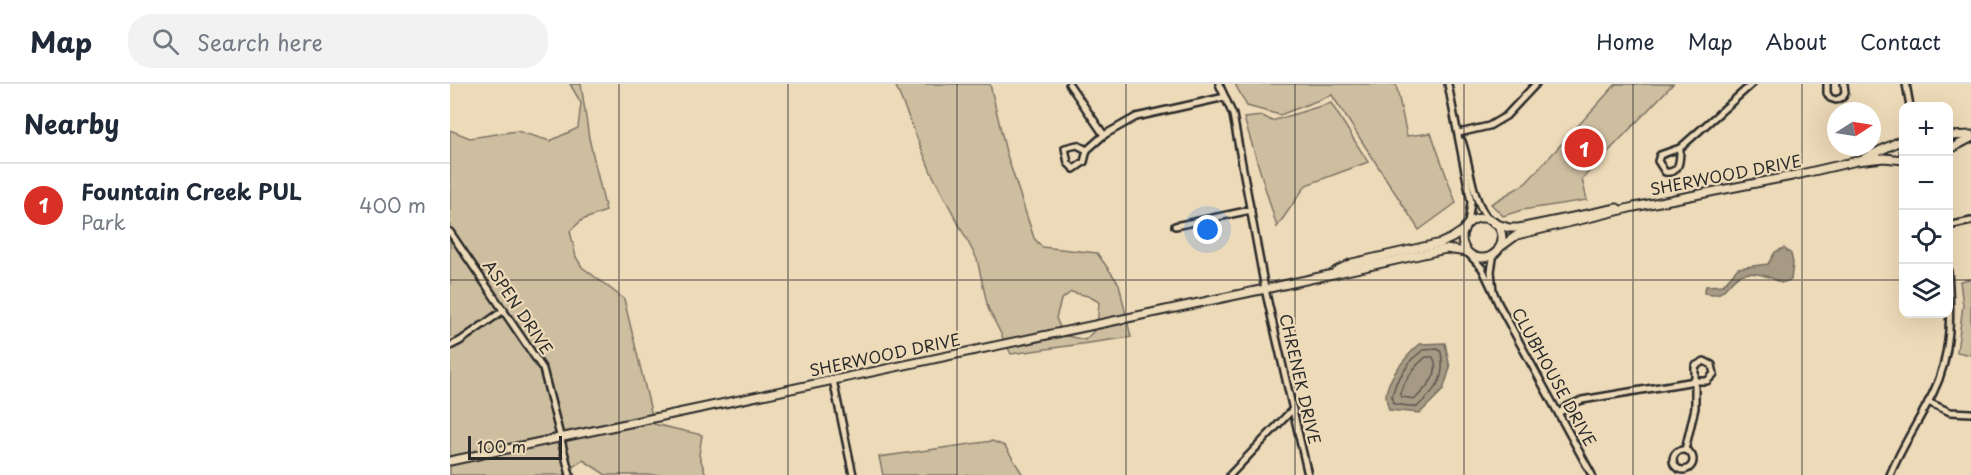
<!DOCTYPE html>
<meta charset="utf-8">
<style>
body{margin:0;font-family:"Playpen Sans",sans-serif;background:#f2f2f3;color:#1f2937}
.controls{position:absolute;right:18px;top:18px;display:grid;overflow:hidden;border-radius:12px;box-shadow:0 6px 24px #0002}
.controls button{width:54px;height:54px;display:grid;place-items:center;padding:0;border:0;border-bottom:2px solid #e0e1e3;background:#fff;color:#1f2937;font:30px sans-serif}
.compass{position:absolute;left:1377px;top:18px;width:54px;height:54px;border-radius:50%;background:#fff;box-shadow:0 6px 24px #0002;rotate:78deg}
.scale{position:absolute;left:18px;bottom:15px;width:94px;box-sizing:border-box;padding-left:6px;border:3px solid #2b2b2b;border-top:0;font-size:16px;line-height:21px;white-space:nowrap;color:#2b2b2b;-webkit-text-stroke:4px #eddab8;paint-order:stroke}
.you{position:absolute;left:758px;top:146px;width:21px;height:21px;margin:-15px;border:4px solid #fff;border-radius:50%;background:#1a73e8;box-shadow:0 0 0 9px #1a73e833}
.badge{display:grid;place-items:center;width:39px;height:39px;border-radius:50%;background:#d93025;color:#fff;font-size:20px;font-weight:700}
.pin{position:absolute;translate:-50% -50%;border:3px solid #fff;box-shadow:0 2px 6px #0006}
.list{margin:0;padding:0;list-style:none}
h2{display:flex;justify-content:space-between;align-items:center;height:78px;margin:0;padding:0 24px;font-size:26px}
h2 small{font-size:20px;font-weight:400;color:#747a83}
.list li{display:grid;grid-template-columns:39px 1fr auto;gap:18px;align-items:center;box-sizing:border-box;height:84px;padding:0 24px;border-top:2px solid #e0e1e3}
.list b{display:block;font-size:22px;white-space:nowrap}
.list p{margin:0;font-size:20px;white-space:nowrap;color:#747a83}
.list em{font-size:20px;font-style:normal;color:#747a83}
.icon{flex:none;width:33px;height:33px;fill:none;stroke:currentColor;stroke-width:2;stroke-linecap:round;stroke-linejoin:round}
.map{position:relative;flex:none;width:1521px;height:391px;overflow:hidden}
header{display:flex;align-items:center;gap:36px;box-sizing:border-box;height:84px;padding:0 30px;background:#fff;border-bottom:2px solid #e0e1e3}
header strong{font-size:28px}
nav{display:flex;gap:33px;margin-inline-start:auto;font-size:21px}
.search{width:420px;height:54px;background:#f2f2f3;display:flex;align-items:center;gap:15px;box-sizing:border-box;padding:0 21px;border-radius:24px;color:#747a83;font-size:22px}
main{display:flex}
aside{flex:1;background:#fff}
.map>svg:first-child{display:block}
</style>
<header>
<strong>Map</strong>
<div class="search"><svg class="icon" aria-label="search" viewBox="0 0 24 24"><circle cx="10" cy="10" r="6"/><path d="M15 15l6 6"/></svg>Search here</div>
<nav><a>Home</a><a>Map</a><a>About</a><a>Contact</a></nav>
</header>
<main>
<aside>
<h2>Nearby<small></small></h2>
<ul class="list">
<li><span class="badge">1</span><div><b>Fountain Creek PUL</b><p>Park</p></div><em>400 m</em></li>
</ul>
</aside>
<div class="map">
<svg width="1521" height="391" viewBox="0 0 1521 391">
<rect width="100%" height="100%" fill="#eddab8"/>
<filter id="ink" filterUnits="userSpaceOnUse"><feTurbulence type="fractalNoise" baseFrequency=".0167" numOctaves="2"/><feDisplacementMap in="SourceGraphic" scale="12" xChannelSelector="R" yChannelSelector="G"/><feConvolveMatrix kernelMatrix="1 2 1 2 8 2 1 2 1" color-interpolation-filters="sRGB"/></filter>
<g filter="url(#ink)">
<g fill="#cebea0" stroke="#7c7466" stroke-width="1.5" fill-rule="evenodd">
<polygon points="120,0 131,0 139,54 156,127 132,136 120,147 126,173 132,183 174,215 204,340 252,351 249,371 256,391 156,391 133,376 116,387 114,391 0,391 0,46 20,54 67,47 100,57 128,44 131,19"/>
<path d="M445 0H540L556 68 584 154 592 163 647 169 669 200 681 253 561 270 538 224 527 175 481 88ZM621 208 638 212 649 218 647 244 635 256 613 251 606 234 611 216Z"/>
<polygon points="785,0 946,0 957,52 981,49 1006,119 969,146 882,11 830,31 797,22"/>
<polygon points="1166,0 1223,0 1132,95 1137,116 1072,126 1053,132 1041,120 1076,99"/>
<polygon points="881,19 918,78 856,101 827,143 794,34 813,32 822,37"/>
<polygon points="1521,195 1521,271 1507,268 1513,221 1510,197"/>
<polygon points="542,357 555,362 573,391 433,391 429,373"/>
</g>
<g fill="#a69a84" stroke="#756e60" stroke-width="1.5">
<path d="M1334 164 1341 170 1343 179 1341 196 1331 199C1318 191 1294 183 1282 197 1271 209 1271 212 1254 209L1256 202 1273 201 1288 184 1318 180 1325 168Z"/>
<path d="M995 259 1000 284 993 306 970 329 939 326C938 322 936 316 936 312 936 295 958 270 970 260Z"/>
</g>
<g fill="none" stroke-linecap="round" stroke-linejoin="round">
<g stroke="#5c574f" stroke-width="1.5">
<path d="M988 265 991 268C996 296 987 304 967 323L944 320 942 312 946 299 962 275 973 266Z"/>
<path d="M976 273H983C992 289 976 304 965 315L952 313 950 310C955 297 964 282 976 273Z"/>
</g>
<g stroke="#2b2b2b" stroke-width="10">
<g id="minor">
<polyline points="619,0 654,51"/>
<polyline points="769,0 783,31 815,205 858,391"/>
<polyline points="998,0 1021,118 1018,140"/>
<polyline points="1377,0 1377,9 1380,14 1386,16 1393,13 1395,8 1394,0"/>
<polyline points="1456,0 1460,22"/>
<polyline points="1009,49 1039,42 1056,32 1086,0"/>
<path d="M1012 57C1021 82 1021 115 1039 136"/>
<path d="M1230 64C1230 76 1230 90 1215 88L1208 77 1210 71 1230 64 1302 0"/>
<polyline points="637,66 627,61 615,64 618,79 624,85 634,78 637,66 654,51 686,33 775,13"/>
<polyline points="725,142 801,126"/>
<polyline points="1498,142 1521,137"/>
<polyline points="0,148 93,285 120,391"/>
<polyline points="1017,168 1032,184 1043,207 1041,187 1044,169"/>
<polyline points="1043,207 1048,219 1142,391"/>
<polyline points="0,262 10,257 54,226"/>
<polygon points="1254,277 1262,281 1264,290 1257,297 1245,297 1245,282"/>
<polyline points="383,296 403,391"/>
<polyline points="1478,318 1500,328 1521,329"/>
<polyline points="1109,329 1118,322 1132,316 1245,297 1245,324 1235,366"/>
<circle cx="1233" cy="376" r="10"/>
<polyline points="780,391 843,325"/>
<path d="M1440 391C1452 362 1469 337 1483 309 1502 271 1501 229 1498 187"/>
</g>
</g>
<g stroke="#2b2b2b" stroke-width="11">
<g id="tertiary">
<polyline points="1498,52 1521,51"/>
<polyline points="1454,56 1454,69"/>
<polyline points="1498,66 1521,54"/>
<polyline points="1415,74 1454,55"/>
<circle cx="1032" cy="154" r="20"/>
<polyline points="1044,139 1059,144 1069,144 1167,124"/>
<polyline points="1049,164 1067,151 1184,123 1342,92 1407,77 1434,74 1454,76"/>
<polyline points="886,187 902,179 991,159 1002,154 1014,146"/>
<polyline points="0,377 815,205 996,165 1017,168"/>
</g>
</g>
<use href="#minor" stroke="#eddab8" stroke-width="5"/>
<use href="#tertiary" stroke="#eddab8" stroke-width="7"/>
</g>
</g>
<path fill="none" stroke="#2b2b2b" stroke-width="1.5" stroke-opacity="0.55" d="M169 0V391M338 0V391M507 0V391M676 0V391M845 0V391M1014 0V391M1183 0V391M1352 0V391M0 196H1454M1498 196H1521"/>
<g text-anchor="middle" stroke-width="4.5" stroke-linejoin="round" paint-order="stroke">
<g font-size="16" fill="#2b2b2b" stroke="#eddab8">
<text transform="translate(1276 91) rotate(-11)" y="6">SHERWOOD DRIVE</text>
<text transform="translate(68 223) rotate(56)" y="6">ASPEN DRIVE</text>
<text transform="translate(435 271) rotate(-12)" y="6">SHERWOOD DRIVE</text>
<text transform="translate(1104 293) rotate(61)" y="6">CLUBHOUSE DRIVE</text>
<text transform="translate(850 295) rotate(77)" y="6">CHRENEK DRIVE</text>
</g>
</g>
</svg>
<div class="controls">
<button>+</button>
<button>−</button>
<button><svg class="icon" aria-label="locate" viewBox="0 0 24 24"><circle cx="12" cy="12" r="6"/><path d="M12 2v4M12 18v4M2 12h4M18 12h4"/></svg></button>
<button><svg class="icon" aria-label="layers" viewBox="0 0 24 24"><path d="M12 4l9 5-9 5-9-5zM3 14l9 5 9-5"/></svg></button>
</div>
<svg class="compass" viewBox="-18 -18 36 36"><path d="M0-13l5 13h-10z" fill="#e53935"/><path d="M0 13l5-13h-10z" fill="#747a83"/></svg>
<div class="scale">100 m</div>
<div class="you"></div>
<div class="pin badge" style="left:1134px;top:64px">1</div>
</div>
</main>
